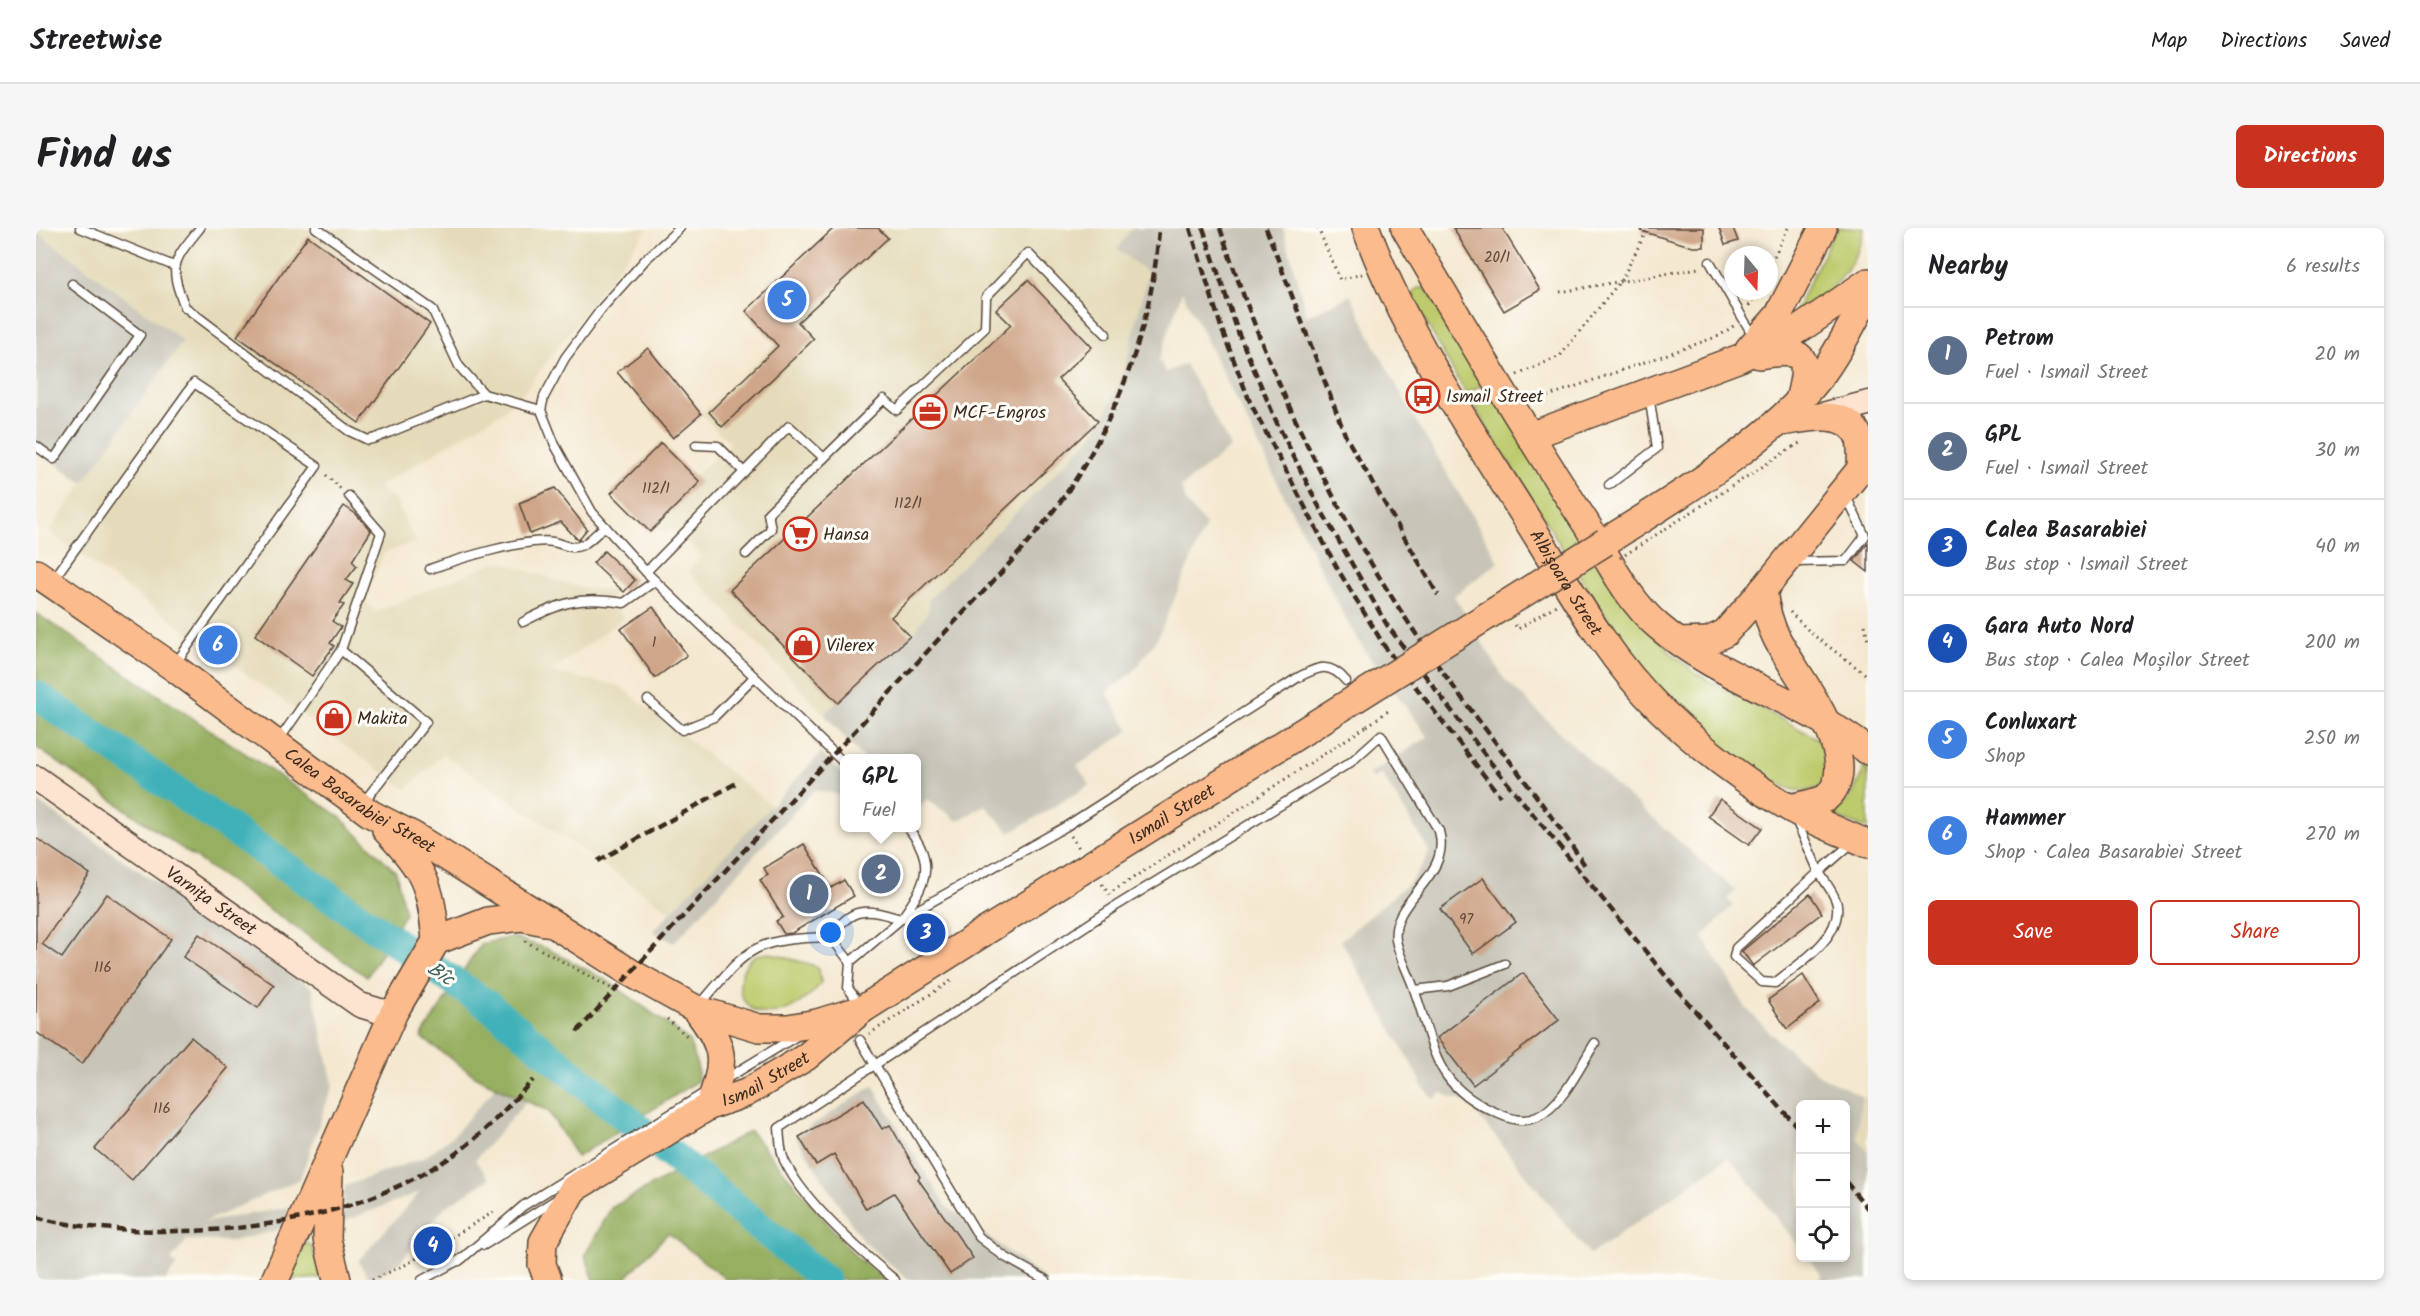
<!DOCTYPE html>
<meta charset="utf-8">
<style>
body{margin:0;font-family:Kalam,sans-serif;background:#f6f6f6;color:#202124}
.controls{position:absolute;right:18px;bottom:18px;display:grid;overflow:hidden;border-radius:9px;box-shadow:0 3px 9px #0003}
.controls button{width:54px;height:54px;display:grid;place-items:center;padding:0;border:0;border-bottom:2px solid #e0e0e0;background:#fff;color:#202124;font:30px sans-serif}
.compass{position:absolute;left:1688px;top:18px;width:54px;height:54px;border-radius:50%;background:#fff;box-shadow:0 3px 9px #0003;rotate:161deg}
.you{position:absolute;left:795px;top:705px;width:21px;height:21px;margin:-15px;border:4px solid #fff;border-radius:50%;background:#1a73e8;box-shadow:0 0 0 9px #1a73e833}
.badge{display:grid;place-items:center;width:39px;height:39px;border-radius:50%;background:#c8321e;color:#fff;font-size:20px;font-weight:700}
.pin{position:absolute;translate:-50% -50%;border:3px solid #fff;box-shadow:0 2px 6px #0006}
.popup{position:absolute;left:804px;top:526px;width:81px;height:78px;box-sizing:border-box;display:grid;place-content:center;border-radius:9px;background:#fff;filter:drop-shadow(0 2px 4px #0005);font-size:20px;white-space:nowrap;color:#757577}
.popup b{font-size:22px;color:#202124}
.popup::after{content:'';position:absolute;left:50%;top:100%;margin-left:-12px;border:12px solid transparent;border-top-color:#fff}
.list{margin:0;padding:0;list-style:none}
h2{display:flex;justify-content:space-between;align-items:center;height:78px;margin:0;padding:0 24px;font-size:26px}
h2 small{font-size:20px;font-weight:400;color:#757577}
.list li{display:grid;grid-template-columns:39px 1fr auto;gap:18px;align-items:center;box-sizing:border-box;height:96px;padding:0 24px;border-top:2px solid #e0e0e0}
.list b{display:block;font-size:22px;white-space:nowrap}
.list p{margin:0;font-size:20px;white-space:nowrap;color:#757577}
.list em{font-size:20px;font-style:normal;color:#757577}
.actions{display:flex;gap:12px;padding:18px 24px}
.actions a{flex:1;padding:14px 0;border:2px solid #c8321e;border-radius:9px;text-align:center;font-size:21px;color:#c8321e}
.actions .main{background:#c8321e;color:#fff}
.icon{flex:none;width:33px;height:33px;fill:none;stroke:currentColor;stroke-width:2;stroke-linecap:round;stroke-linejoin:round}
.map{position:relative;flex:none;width:1832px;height:1052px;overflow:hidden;border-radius:9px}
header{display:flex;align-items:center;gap:36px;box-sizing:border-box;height:84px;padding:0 30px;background:#fff;border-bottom:2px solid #e0e0e0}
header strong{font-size:28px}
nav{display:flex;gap:33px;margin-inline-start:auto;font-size:21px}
.intro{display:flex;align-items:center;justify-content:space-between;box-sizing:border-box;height:144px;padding:0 36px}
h1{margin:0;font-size:42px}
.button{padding:15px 27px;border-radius:9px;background:#c8321e;color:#fff;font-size:21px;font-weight:700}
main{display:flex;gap:36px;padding:0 36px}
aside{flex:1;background:#fff;border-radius:9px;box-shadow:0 3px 9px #0003}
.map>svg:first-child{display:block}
</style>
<header>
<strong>Streetwise</strong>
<nav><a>Map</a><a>Directions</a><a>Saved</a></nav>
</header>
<div class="intro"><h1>Find us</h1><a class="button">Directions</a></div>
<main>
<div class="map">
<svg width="1832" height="1052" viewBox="0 0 1832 1052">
<rect width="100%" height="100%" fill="#fdfcf7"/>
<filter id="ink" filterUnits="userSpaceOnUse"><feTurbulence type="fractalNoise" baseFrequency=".0167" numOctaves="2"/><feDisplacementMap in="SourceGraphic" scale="12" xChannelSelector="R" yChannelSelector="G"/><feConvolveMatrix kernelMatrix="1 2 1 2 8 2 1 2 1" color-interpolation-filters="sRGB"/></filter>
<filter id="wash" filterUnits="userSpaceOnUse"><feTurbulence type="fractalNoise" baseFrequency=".008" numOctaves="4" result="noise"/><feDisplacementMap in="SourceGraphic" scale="24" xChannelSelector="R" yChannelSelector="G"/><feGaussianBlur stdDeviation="1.35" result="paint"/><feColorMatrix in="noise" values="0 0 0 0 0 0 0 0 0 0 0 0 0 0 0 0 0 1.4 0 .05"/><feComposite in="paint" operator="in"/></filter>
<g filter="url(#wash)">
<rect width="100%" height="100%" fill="#f4e8d0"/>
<g fill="#e5dbba">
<polygon points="0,0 612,0 488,164 469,182 342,259 360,273 380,314 348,325 328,371 339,384 462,333 542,359 580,363 572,375 576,380 579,378 588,390 514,444 584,458 736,578 635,684 407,526 371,562 13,304 147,113 0,3"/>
<polygon points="842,0 1096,0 1081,21 1112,44 1088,145 1069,188 1053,213 893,382 879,403 788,486 652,343 667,329 637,301 629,307 611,293 694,215 665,186 851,11"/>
<polygon points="1826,868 1832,871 1832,923 1820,909"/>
</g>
<g fill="#c7c5b8">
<polygon points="1096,0 1247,0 1271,88 1315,67 1340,120 1382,196 1463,334 1418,368 1469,452 1580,558 1700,663 1691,671 1697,677 1667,709 1710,780 1742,813 1785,848 1826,868 1820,909 1832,923 1832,1052 1781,1052 1786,1048 1772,1030 1810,1030 1810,876 1764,876 1764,1020 1693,929 1554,1027 1433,876 1406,865 1397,871 1384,856 1385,853 1305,712 1375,653 1390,632 1393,623 1346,546 1336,551 1333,546 1392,509 1334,430 1310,392 1146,63 1123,132 1130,144 1149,136 1195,219 1145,259 1151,276 1170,297 1122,409 1097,444 1070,465 1094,502 1041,538 1054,557 974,605 949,577 922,593 891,571 881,582 881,530 827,530 788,486 879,403 893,382 893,371 1052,213 1069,188 1088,145 1112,45 1081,21"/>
<polygon points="0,3 147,113 47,255 0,221"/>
<polygon points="785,525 809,549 809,568 778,562 638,715 617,703"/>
<polygon points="0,573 276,760 297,856 264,951 166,995 254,979 246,1001 197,1013 151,1012 135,1032 141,1037 130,1052 0,1052"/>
<polygon points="477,839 501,861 439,932 453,951 409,979 363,1035 334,1052 322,1033 384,964 306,994 309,958 387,930 417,908"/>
<polygon points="837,858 909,977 1010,1052 872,1052 826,1012 759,908"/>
</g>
<g fill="#becb6d" stroke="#7c7a46" stroke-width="1.5">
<path d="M1800 0H1828C1819 47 1793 65 1756 90Z"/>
<polygon points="1382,60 1388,60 1395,67 1448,156 1430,166 1380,76 1377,65"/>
<path d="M1452 167 1460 171 1633 423 1661 446 1786 513 1795 538 1783 560C1759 568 1745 557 1724 545 1628 488 1577 401 1520 310 1494 267 1467 225 1440 182L1439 176 1444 169Z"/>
<polygon points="1829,540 1832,540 1832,601 1792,587 1814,571"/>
<path d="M734 725 776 737 782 741 785 754C773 775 728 801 709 774 699 761 705 735 720 727 724 726 730 726 734 725Z"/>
<polygon points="270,1014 276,1019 286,1050 252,1052"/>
</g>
<g fill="#96af60" stroke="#686c3f" stroke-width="1.5">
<polygon points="0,385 304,589 360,644 369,685 331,749 0,519"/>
<polygon points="476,709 512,721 572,753 653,812 662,841 662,853 541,929 512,883 442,850 385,809 445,716"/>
<polygon points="714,903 820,1029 851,1052 691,1052 632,1005 588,1052 558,1052 549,1027 575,980"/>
</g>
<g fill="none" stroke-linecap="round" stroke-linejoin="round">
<polyline stroke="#40b1b8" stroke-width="30" points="0,467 453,778 789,1052"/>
</g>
<g id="blocks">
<g fill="#cfa689">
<polygon points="798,0 842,0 852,10 762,94 778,111 686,199 673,184 742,118 710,83"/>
<polygon points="1417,0 1466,0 1504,62 1468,83"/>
<polygon points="1606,0 1668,0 1668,19 1657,19 1605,3"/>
<polygon points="1683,0 1697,0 1702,13 1689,17"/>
<polygon points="272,8 394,96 323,195 201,108"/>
<polygon points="992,52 1056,119 1022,151 1062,193 855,389 874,408 802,475 694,362 975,97 960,82"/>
<polygon points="612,120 665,186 637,210 581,144"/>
<polygon points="625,215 664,254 614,304 575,265"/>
<polygon points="519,260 551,301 542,312 525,294 494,306 483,275"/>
<polygon points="308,278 320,286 335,303 316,333 321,338 310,352 317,356 304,375 308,377 296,393 305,399 294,415 298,418 276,448 219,407"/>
<polygon points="1832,315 1832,344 1818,333"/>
<polygon points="568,323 599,352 588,364 557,335"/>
<polygon points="617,379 651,427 619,450 585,401"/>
<polygon points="1684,571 1726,600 1713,617 1672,588"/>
<polygon points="0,610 54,646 6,716 26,730 71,666 135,711 46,836 0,804"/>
<polygon points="768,616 795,660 808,652 818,668 756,705 748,706 740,693 747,689 724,652 732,647 728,640"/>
<polygon points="1447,650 1480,694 1437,726 1404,681"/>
<polygon points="1774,666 1786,685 1717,738 1706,723"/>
<polygon points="163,706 238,757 222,780 147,729"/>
<polygon points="1487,745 1523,792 1437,857 1401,810"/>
<polygon points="1767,747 1784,775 1751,801 1732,772"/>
<polygon points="155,809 192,840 96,952 59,921"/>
<polygon points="828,871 846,901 854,897 884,949 882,951 937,1030 914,1046 858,965 830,981 798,926 780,937 763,909"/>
</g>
</g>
</g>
<g filter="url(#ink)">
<use href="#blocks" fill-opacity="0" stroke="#574639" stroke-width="1.5"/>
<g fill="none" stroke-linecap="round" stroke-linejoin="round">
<g stroke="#574639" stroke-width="11">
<g id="lane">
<polyline points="44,0 138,38"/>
<path d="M164 0C137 33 132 37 149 79L313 203 332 212 340 210 448 166"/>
<polyline points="280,0 396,81 423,138 448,166 505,182"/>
<polyline points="644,0 610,31 566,80 529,130 508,169 505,182 519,217 556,284 610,344 809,536"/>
<polyline points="1674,34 1719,111"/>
<polyline points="660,217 682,218 708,244"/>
<polyline points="0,218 18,231 104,107 36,56"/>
<polyline points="1573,257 1621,220 1613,167"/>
<polyline points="710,326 735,301 732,285 788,230"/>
<polyline points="1757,334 1810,333 1829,308 1809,266"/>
<path d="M394 341C419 332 492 309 517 314 528 316 536 323 548 316 555 312 562 304 569 298"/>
<polyline points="610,344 753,198 788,230 848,171 861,182 949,100 950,69 992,25 1070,106"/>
<polyline points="17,352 158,155 281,238 139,436"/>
<path d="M487 394C525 374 544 368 588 375L619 353"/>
<polyline points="305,422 345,305 313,268"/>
<polyline points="612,472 646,502 678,489 718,449"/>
<polyline points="243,512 305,422 390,494 327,575"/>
<polyline points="1760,592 1783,644 1816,615"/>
<path d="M1783 644C1788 653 1800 667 1801 677 1805 711 1762 736 1739 755L1726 754 1698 729 1700 720Z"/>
<path d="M814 734 795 709C815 677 832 681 865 691 890 657 901 635 872 600"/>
<polyline points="1379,762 1412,758 1469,736"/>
<path d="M663 778C713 719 715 711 795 709"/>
<path d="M825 778 812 760 814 734 865 691 1029 599 1261 450C1282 439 1293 433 1310 453"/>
<polyline points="824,812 943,1009 969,1029 1010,1052"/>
<polyline points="688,852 759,809"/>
<polyline points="448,1017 521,971"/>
<polyline points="423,1033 487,978 670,864"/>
<polyline points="386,1052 427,1030"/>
<path d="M859 1052C824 1023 767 973 748 932 744 922 744 910 743 900L1080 678 1315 534 1345 507 1403 603C1416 650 1354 671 1360 712 1363 729 1374 747 1379 764 1399 821 1397 858 1461 885 1474 891 1487 895 1501 889 1527 877 1544 838 1559 815"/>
</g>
</g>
<g stroke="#574639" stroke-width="27">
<g id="secondary">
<polyline points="1786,187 1832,175"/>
<path id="s1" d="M0 550 324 777 344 783 358 784"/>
</g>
</g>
<g stroke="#574639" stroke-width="30">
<g id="primary">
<path id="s2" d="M1330 0C1368 105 1433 199 1492 293 1532 357 1569 427 1624 481 1662 518 1708 553 1754 580 1778 594 1806 604 1832 616"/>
<path d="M1369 0C1427 99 1486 198 1549 294 1571 328 1591 372 1622 398 1685 452 1768 472 1832 523"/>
<polyline points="1713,121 1742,88 1787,0"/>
<path d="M1723 127C1769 119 1775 128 1763 172"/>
<path d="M1740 195C1766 191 1813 177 1824 212 1826 221 1825 231 1825 240"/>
<polyline points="1494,208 1704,130 1765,100 1832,54"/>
<path d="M1569 314C1639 270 1736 213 1786 146 1804 121 1818 93 1832 66"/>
<path id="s3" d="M0 345 137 439 335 586 376 607 595 745 660 781 723 800H752L781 795 827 781"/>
<path d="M1727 362C1729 380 1733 395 1741 411 1760 448 1832 534 1790 570 1780 575 1766 577 1755 580"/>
<polyline points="1643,414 1672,413 1689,405 1727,362 1832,232"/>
<path d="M350 602C389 643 395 657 400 713"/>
<path d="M660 781C690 820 690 833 673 878"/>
<polyline points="293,944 291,1011 301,1052"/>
<polyline points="239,1052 358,784 400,713 452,693 486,689 509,694"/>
<path id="s4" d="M512 1052 506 1036 507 1014 537 961 673 878 710 865 770 829 827 781 945 706"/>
</g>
</g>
<g stroke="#574639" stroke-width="3" stroke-dasharray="1.5 4.5" stroke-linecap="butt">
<polyline points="1282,0 1304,52 1326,46"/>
<polyline points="1733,39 1752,0"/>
<polyline points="1524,64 1663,40"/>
<polyline points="1713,78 1721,63"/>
<polyline points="1481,147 1524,128 1586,51 1612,0"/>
<polyline points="1496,167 1501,172 1683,108 1699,97"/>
<polyline points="1757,219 1767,213"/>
<polyline points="290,247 305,261"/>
<polyline points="1754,384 1776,406 1832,448"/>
<polyline points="1479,397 1482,401 1520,377"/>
<polyline points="1829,397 1832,412"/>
<polyline points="1035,608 1043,620"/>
<polyline points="1066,656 1074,668"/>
<polyline points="1077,663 1331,498"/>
<polyline points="489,713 580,763"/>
<polyline points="631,791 651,808"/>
<polyline points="833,806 918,751"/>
<polyline points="336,1052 371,1036 461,982"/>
</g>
<use href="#lane" stroke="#fff" stroke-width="8"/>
<use href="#secondary" stroke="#fde4d1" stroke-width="24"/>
<use href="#primary" stroke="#fbbb8d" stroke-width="27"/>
<g stroke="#3b2a1e" stroke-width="4.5" stroke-dasharray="9 4.5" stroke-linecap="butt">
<polyline points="1154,0 1186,102 1214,174 1301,340 1349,419 1464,568"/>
<polyline points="1167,0 1202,104 1241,195 1281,275 1351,397 1455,535 1647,769 1764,902"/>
<path d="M1184 0C1230 140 1292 274 1374 397 1429 480 1495 555 1550 639"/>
<polyline points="1230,0 1310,209 1402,367"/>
<polyline points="562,633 702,554"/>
<path d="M541 804C656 677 774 553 889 426 946 363 1013 302 1054 227 1093 158 1118 79 1123 0"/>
<polyline points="1810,954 1832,981"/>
<path d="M0 989C31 998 63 1000 95 1002 202 1008 318 991 410 932 444 911 470 880 497 852"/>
</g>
<g stroke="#574639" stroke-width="30" stroke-linecap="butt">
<g id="primary-bridge">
<path id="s5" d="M945 706 1569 314"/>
</g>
</g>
<g stroke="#574639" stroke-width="3" stroke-dasharray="1.5 4.5" stroke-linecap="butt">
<polyline points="1584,330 1757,219"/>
<polyline points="1331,498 1352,483"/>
</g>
<use href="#primary-bridge" stroke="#fbbb8d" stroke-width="27"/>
</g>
</g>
<defs>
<g id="bus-ring" transform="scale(1.725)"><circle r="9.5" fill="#fdfcf7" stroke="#c8321e" stroke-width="1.5"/><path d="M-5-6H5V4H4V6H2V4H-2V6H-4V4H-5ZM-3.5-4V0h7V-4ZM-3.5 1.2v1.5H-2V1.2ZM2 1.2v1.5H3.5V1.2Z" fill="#c8321e"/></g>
<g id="office-ring" transform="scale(1.725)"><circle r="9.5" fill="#fdfcf7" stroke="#c8321e" stroke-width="1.5"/><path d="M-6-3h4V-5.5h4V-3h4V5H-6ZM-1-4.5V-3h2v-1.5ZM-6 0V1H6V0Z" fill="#c8321e"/></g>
<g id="supermarket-ring" transform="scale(1.725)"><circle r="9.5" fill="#fdfcf7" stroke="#c8321e" stroke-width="1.5"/><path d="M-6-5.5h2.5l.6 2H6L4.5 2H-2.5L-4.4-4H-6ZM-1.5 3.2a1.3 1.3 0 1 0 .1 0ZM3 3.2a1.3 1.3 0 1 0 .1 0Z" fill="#c8321e"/></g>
<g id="shop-ring" transform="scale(1.725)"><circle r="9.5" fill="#fdfcf7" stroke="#c8321e" stroke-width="1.5"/><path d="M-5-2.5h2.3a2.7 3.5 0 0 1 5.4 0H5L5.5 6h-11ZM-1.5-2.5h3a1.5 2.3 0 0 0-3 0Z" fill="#c8321e"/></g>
</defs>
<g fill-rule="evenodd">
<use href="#bus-ring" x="1387" y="168"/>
<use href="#office-ring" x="894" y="184"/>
<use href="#supermarket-ring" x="764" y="306"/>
<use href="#shop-ring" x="767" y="417"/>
<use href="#shop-ring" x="298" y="490"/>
</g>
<g text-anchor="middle" stroke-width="6" stroke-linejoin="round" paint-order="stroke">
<g font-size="15" fill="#604939">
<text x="1461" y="34">20/1</text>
<text x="620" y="265">112/1</text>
<text x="872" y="280">112/1</text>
<text x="618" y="419">1</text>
<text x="1430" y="696">97</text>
<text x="67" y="744">116</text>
<text x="126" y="885">116</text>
</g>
<g font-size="18" fill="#3b2a1e" stroke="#fdfcf7" text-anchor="start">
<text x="1410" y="174">Ismail Street</text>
<text x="917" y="190">MCF-Engros</text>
<text x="787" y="312">Hansa</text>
<text x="790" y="423">Vilerex</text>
<text x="321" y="496">Makita</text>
</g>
<g font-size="18" fill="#3b2a1e" stroke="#fdfcf7">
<text dy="6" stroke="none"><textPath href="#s2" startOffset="408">Albișoara Street</textPath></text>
<text dy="6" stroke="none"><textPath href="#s3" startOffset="396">Calea Basarabiei Street</textPath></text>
<text dy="6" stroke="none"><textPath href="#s5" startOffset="225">Ismail Street</textPath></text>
<text dy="6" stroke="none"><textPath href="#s1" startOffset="214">Varnița Street</textPath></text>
<text dy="6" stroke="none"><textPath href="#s4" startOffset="322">Ismail Street</textPath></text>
</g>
<g font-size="20" font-style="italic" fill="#3d605c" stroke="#fdfcf7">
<text transform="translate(405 745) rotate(34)" y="7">Bîc</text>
</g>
</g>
</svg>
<div class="controls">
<button>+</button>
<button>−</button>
<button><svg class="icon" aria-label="locate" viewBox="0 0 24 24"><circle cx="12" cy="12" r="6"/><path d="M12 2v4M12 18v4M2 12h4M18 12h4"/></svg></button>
</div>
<svg class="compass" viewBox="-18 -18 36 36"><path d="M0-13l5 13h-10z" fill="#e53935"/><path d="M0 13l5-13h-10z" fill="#757577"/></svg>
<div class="you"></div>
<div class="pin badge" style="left:773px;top:666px;background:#5c6f8a">1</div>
<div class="pin badge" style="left:845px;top:646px;background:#5c6f8a">2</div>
<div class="popup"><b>GPL</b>Fuel</div>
<div class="pin badge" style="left:890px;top:705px;background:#1a4fb4">3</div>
<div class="pin badge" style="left:397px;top:1018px;background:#1a4fb4">4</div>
<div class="pin badge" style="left:751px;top:72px;background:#3f7fe0">5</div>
<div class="pin badge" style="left:182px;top:417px;background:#3f7fe0">6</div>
</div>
<aside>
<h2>Nearby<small>6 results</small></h2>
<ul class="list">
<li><span class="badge" style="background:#5c6f8a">1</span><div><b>Petrom</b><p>Fuel · Ismail Street</p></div><em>20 m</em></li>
<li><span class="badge" style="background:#5c6f8a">2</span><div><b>GPL</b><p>Fuel · Ismail Street</p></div><em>30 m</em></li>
<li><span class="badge" style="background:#1a4fb4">3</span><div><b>Calea Basarabiei</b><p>Bus stop · Ismail Street</p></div><em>40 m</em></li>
<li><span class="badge" style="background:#1a4fb4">4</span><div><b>Gara Auto Nord</b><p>Bus stop · Calea Moșilor Street</p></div><em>200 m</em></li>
<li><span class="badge" style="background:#3f7fe0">5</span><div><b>Conluxart</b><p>Shop</p></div><em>250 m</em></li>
<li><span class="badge" style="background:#3f7fe0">6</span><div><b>Hammer</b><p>Shop · Calea Basarabiei Street</p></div><em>270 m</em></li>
</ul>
<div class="actions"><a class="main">Save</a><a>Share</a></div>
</aside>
</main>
